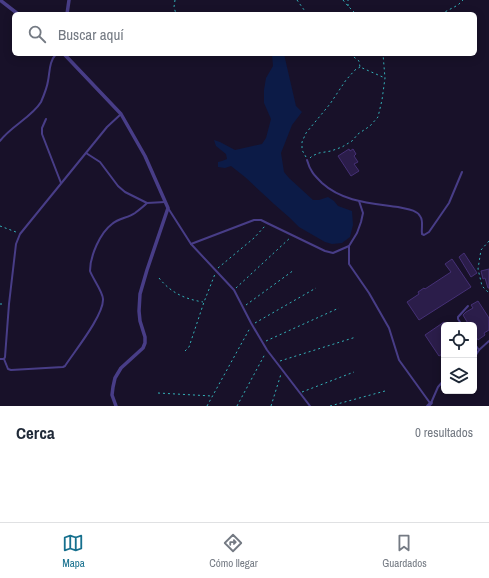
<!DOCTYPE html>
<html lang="es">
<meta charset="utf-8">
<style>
body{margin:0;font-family:"Archivo Narrow",sans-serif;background:#f6f6f7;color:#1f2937}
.controls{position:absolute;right:12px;bottom:12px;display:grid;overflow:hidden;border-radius:6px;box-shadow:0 2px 10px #0003}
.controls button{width:36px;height:36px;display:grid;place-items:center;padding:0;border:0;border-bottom:1px solid #e0e1e3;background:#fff;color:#1f2937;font:20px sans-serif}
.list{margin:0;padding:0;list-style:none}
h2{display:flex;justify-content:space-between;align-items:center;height:52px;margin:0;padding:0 16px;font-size:17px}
h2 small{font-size:13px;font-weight:400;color:#747a83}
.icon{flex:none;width:22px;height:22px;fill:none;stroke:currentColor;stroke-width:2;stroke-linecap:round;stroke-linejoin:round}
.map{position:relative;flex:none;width:489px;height:406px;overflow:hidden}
.search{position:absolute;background:#fff;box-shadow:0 2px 10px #0003;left:12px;right:12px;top:12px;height:44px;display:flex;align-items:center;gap:10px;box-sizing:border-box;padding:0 14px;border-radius:6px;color:#747a83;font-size:15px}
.sheet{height:116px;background:#fff}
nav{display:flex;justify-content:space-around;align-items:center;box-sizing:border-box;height:56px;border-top:1px solid #e0e1e3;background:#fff;font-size:11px;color:#747a83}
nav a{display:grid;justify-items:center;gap:2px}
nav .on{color:#16708e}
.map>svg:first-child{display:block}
</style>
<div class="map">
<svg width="489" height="406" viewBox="0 0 489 406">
<rect width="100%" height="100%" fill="#181129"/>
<polygon fill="#0c1b47" points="272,54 284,54 296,106 302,112 292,125 281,153 284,172 289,178 313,200 319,200 328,197 334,201 338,206 352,211 353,225 350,237 342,243 332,244 325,242 299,227 290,218 274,204 245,177 231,166 225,168 218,167 218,162 222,161 227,159 226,154 216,146 214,140 220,142 235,150 262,144 266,138 271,119 264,103 264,90 266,78 273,66"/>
<g fill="#2b1d4a" stroke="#453075">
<polygon points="349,149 350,151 353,149 356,154 354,156 358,162 354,164 359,171 351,176 338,156"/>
<polygon points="464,253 477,273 471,277 459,257"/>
<polygon points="452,259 471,287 419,320 407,302 419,294 418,292 424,288 425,289 451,272 445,264"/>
<polygon points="489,269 489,288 488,288 485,278 483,279 481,271"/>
<polygon points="478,301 489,318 489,330 484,333 485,335 478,340 474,333 474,325 469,325 463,315 466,312 473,308 471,305"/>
<polygon points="444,322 444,353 439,356 425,335"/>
</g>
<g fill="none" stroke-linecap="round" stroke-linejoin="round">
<g stroke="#33b2b9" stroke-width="1" stroke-dasharray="2 3" stroke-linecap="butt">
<polyline points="175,0 174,7 176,14"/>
<polyline points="297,0 307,14"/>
<polyline points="343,0 348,6 356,14"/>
<polyline points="348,6 348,0"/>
<polyline points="441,14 458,5 463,0"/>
<polyline points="350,54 359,61 360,67 385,78"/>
<polyline points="306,157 302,150 302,142 306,133 330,104 346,80 355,70 360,67"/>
<polyline points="310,158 312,156 319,153 331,151 342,147 352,141 358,134 370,126 378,117 382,100 385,78 383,54"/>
<polyline points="0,226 16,232"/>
<polyline points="489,241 481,250 478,269 482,286 489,293"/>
<polyline points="218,268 254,238 265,226"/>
<path d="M159 278C171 293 185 299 203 302"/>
<polyline points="236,288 291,237"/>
<polyline points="0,304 5,304"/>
<polyline points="246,305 294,270"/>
<polyline points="255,323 316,288"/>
<polyline points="266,341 339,308"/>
<polyline points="185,351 189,347 204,302 215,274"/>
<polyline points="280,361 356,337"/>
<polyline points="302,392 354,372"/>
<polyline points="158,393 212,396"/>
<polyline points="207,406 250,328"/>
<polyline points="237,406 265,354"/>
<polyline points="271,406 281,374"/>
<polyline points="330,406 385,391"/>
</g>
<g stroke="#483d87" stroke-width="2">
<polyline points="46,119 42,128 42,134 61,183"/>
<path d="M0 141C11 126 32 117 41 102 44 95 47 88 48 81 50 71 49 62 56 54"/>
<polyline points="86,153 100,162 118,186 125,192 147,203 165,202"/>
<path d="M307 160C310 171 314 175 322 183 343 202 371 203 398 207 405 209 416 209 420 216 424 221 421 228 422 234L424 235 429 232 449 203 462 172"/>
<polyline points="359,201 363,213 361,222 357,233 349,246 349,264 369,293 389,328 399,360 430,403"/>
<polyline points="168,208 191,244 234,290 251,323 267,350 310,406"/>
<polyline points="191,244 254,220 261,220 267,223 325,251 333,253 349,246"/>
<polyline points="462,325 458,319 458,317 468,306"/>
<polyline points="474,343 479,350"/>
<polyline points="474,358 479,350 489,341"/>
<polyline points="0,359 4,359 5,357 9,304 16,244 20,234 107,127 121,114"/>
<path d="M4 359 8 369 11 370 63 367 65 366C74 352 104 315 103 299 103 292 93 279 90 271 90 256 100 233 112 224 119 218 128 218 135 213 139 210 143 207 147 203"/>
<polyline points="431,403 438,387 444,380"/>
</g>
<g stroke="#483d87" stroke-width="3.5">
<polyline points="0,0 18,14"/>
<polyline points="67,14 69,0"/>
<polyline points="64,54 121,114 145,156 168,208 147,270 140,294 139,311 140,321 145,337 145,343 143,348 121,368 115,378 113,387 112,395 116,406"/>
<polyline points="428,406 431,403"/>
</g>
</g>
</svg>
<div class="controls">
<button><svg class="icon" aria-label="locate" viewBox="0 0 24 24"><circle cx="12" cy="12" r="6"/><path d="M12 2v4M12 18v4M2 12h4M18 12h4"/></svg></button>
<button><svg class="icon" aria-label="layers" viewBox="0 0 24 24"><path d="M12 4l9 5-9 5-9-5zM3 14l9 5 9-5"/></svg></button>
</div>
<div class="search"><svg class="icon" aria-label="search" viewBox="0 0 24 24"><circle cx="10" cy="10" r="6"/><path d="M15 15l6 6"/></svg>Buscar aquí</div>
</div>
<section class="sheet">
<h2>Cerca<small>0 resultados</small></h2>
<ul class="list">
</ul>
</section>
<nav>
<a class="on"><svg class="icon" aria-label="map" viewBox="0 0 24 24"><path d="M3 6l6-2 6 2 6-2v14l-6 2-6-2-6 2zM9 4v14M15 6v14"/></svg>Mapa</a>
<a><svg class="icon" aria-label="directions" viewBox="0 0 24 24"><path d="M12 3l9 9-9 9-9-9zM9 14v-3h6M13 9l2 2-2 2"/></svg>Cómo llegar</a>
<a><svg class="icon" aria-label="saved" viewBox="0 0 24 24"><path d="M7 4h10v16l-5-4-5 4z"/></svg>Guardados</a>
</nav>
